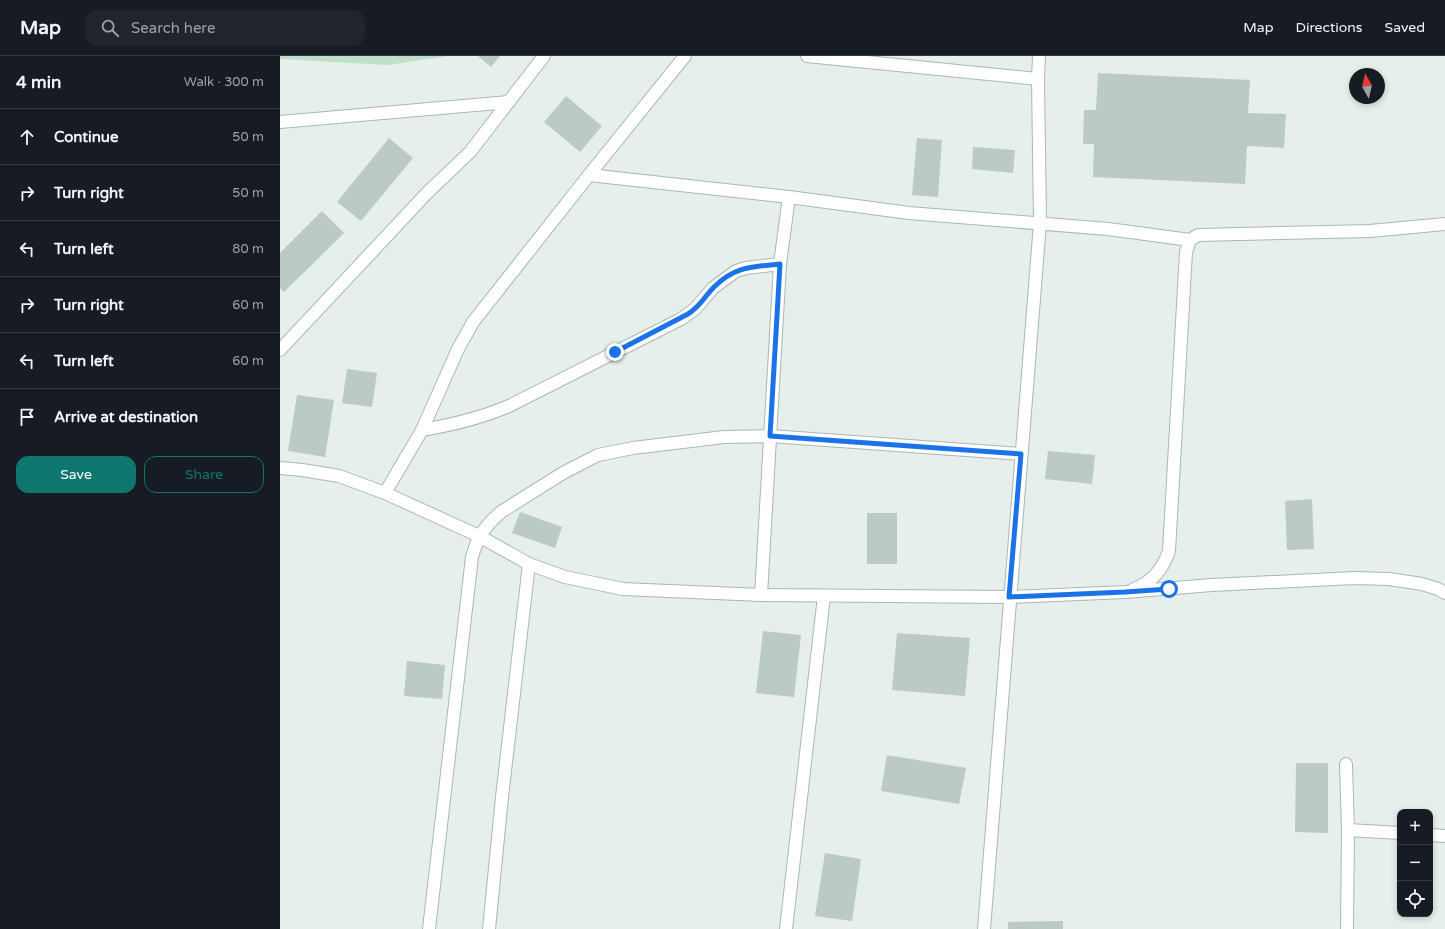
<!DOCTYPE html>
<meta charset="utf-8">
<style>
body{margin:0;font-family:"Varela Round",sans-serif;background:#20242c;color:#f1f3f6}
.controls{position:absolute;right:12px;bottom:12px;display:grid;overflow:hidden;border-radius:8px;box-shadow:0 2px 6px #0003}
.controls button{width:36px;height:36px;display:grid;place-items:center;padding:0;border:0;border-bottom:1px solid #363941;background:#171b24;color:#f1f3f6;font:20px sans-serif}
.compass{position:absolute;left:1069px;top:12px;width:36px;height:36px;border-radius:50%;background:#171b24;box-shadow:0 2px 6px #0003;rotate:352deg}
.stop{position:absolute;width:12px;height:12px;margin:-9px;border:3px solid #1a73e8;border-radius:50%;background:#fff}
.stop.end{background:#1a73e8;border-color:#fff;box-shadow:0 1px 4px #0008}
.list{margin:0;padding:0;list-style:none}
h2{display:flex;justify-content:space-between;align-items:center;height:52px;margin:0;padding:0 16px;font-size:17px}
h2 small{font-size:13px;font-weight:400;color:#9ea1a6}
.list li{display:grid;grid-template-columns:26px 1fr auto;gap:12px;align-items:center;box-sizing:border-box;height:56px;padding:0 16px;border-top:1px solid #363941}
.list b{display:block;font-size:15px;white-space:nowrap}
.list em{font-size:13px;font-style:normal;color:#9ea1a6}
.actions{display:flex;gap:8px;padding:12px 16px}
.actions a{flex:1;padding:9px 0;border:1px solid #0f766e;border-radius:12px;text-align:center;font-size:14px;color:#0f766e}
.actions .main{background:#0f766e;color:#fff}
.icon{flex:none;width:22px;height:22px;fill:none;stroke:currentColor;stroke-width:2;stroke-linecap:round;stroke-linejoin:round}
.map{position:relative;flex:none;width:1165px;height:873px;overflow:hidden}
header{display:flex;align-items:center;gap:24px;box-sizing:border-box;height:56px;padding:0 20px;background:#171b24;border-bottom:1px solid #363941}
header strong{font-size:19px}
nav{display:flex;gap:22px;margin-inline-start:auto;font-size:14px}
.search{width:280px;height:36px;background:#20242c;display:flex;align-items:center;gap:10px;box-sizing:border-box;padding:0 14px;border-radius:12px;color:#9ea1a6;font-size:15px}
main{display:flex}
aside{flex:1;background:#171b24}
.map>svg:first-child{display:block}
</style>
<header>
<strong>Map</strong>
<div class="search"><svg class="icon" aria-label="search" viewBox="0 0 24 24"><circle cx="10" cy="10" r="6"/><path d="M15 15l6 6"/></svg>Search here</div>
<nav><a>Map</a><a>Directions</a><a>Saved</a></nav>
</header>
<main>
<aside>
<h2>4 min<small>Walk · 300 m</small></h2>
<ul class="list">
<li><svg class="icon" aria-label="ahead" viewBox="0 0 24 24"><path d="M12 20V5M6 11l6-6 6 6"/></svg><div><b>Continue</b></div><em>50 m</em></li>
<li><svg class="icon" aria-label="right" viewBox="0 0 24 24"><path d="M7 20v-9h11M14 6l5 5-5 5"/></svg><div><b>Turn right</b></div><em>50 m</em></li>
<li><svg class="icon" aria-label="left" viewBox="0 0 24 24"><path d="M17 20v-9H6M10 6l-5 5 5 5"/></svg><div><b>Turn left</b></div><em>80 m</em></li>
<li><svg class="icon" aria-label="right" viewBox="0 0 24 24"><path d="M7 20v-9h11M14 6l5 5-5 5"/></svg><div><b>Turn right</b></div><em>60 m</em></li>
<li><svg class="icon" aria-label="left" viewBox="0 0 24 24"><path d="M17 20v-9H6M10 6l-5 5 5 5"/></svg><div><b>Turn left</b></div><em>60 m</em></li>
<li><svg class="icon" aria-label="arrive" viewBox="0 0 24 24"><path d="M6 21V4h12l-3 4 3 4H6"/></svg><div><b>Arrive at destination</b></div></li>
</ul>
<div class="actions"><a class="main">Save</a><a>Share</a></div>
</aside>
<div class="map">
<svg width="1165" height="873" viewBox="0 0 1165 873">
<rect width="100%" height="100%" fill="#e6efeb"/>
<polygon fill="#bfe0c8" points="0,0 168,0 108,9 0,3"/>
<g fill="#bbcac4">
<polygon points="198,0 220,0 211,11"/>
<polygon points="818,17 970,24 968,57 1006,58 1004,92 967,90 965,128 813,121 814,88 803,88 804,54 816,54"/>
<polygon points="286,40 322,70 300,96 264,66"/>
<polygon points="109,82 133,102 81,165 57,146"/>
<polygon points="637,82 662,84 658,141 632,139"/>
<polygon points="693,91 735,94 733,117 692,113"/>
<polygon points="42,155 64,177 4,236 0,232 0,197"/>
<polygon points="67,313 97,317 92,351 62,347"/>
<polygon points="17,339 54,344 45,401 8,395"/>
<polygon points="768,395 815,399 812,428 765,423"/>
<polygon points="1032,443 1034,493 1007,494 1005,445"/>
<polygon points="240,456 282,471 275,492 232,477"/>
<rect x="587" y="457" width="30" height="51"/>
<polygon points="483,575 521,579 514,641 476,637"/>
<polygon points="617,577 690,582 685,640 612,634"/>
<polygon points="127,605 165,609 162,643 124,640"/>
<polygon points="607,699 686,712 679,748 601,735"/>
<polygon points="1016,707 1048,707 1048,777 1015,776"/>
<polygon points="545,797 581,803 572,865 535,860"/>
<polygon points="783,865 783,873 728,873 728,866"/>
</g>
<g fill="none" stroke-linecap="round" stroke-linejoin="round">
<g stroke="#a8b8b2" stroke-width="14">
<g id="minor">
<polyline points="527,0 758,23"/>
<polyline points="0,66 229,46"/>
<polyline points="309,119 509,141 629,157 828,173 910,184 918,179 1090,175 1165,168"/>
<polyline points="0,294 147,137 190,96 264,0"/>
<path d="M142 374C172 369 201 362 229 350L401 263 415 253 433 232 456 215 466 212 500 208"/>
<polyline points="0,412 22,414 59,420 105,437 199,480 249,508 285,521 343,533 481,539 729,541 845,536 932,529 1074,522 1109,523 1142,528 1158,533 1165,537"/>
<polyline points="105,437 142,374 178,293 193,266 309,119 405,0"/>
<path d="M854 533C873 526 883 513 889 495L906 196 910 184"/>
<polyline points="481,539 500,208 509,141"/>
<polyline points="1066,708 1068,774 1067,873"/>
<polyline points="1068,774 1120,777"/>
<polyline points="1150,779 1165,780"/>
<path d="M149 873 192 501C198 480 204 471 221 456L283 417 318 399 353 392 444 381 490 380 741 398"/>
<polyline points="209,873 222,741 249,508"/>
<polyline points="506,873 544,540"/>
<polyline points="704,873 760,167 758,23 759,0"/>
</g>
</g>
<use href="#minor" stroke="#fff" stroke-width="12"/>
</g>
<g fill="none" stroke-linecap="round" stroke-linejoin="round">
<path stroke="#1a73e8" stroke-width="5" d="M335 296 408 258C421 250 424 241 434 231 455 210 472 211 500 208L490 380 741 398 729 541 845 536 889 533"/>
</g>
</svg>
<div class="controls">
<button>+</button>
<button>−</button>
<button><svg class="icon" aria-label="locate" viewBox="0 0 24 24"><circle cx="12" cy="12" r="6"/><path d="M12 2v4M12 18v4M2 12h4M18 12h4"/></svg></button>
</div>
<svg class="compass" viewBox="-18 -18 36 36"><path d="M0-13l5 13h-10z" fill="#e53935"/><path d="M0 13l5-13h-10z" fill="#9ea1a6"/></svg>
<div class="stop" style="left:889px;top:533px"></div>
<div class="stop end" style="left:335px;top:296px"></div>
</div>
</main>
